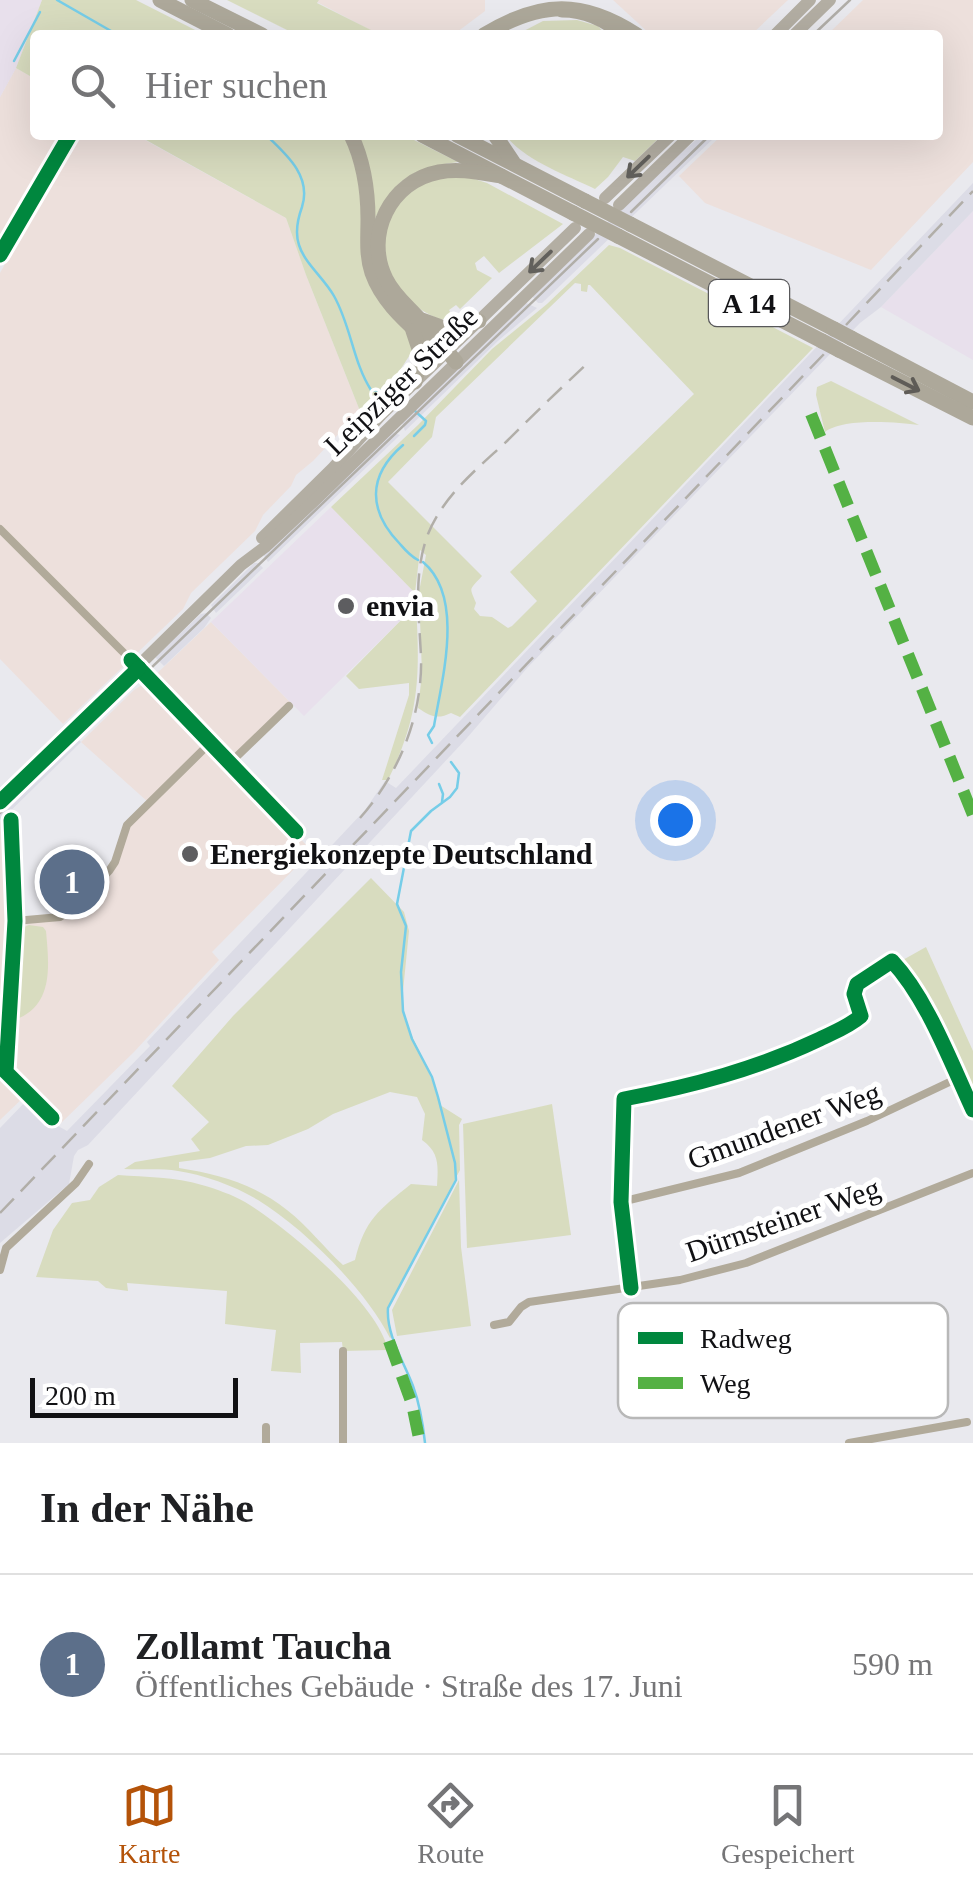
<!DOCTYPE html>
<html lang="de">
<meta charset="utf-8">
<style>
body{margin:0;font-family:"Times New Roman",serif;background:#f2f2f2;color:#202124}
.scale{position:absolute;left:30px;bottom:25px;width:208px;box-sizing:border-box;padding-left:10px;border:5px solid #111114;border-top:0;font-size:28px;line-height:35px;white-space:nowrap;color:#111114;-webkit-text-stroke:8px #fff;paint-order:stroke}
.you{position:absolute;left:675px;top:820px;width:35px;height:35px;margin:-25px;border:8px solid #fff;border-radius:50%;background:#1a73e8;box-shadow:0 0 0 15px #1a73e833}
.badge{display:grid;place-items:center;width:65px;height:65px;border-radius:50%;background:#b45309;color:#fff;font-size:32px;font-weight:700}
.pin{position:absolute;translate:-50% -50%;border:5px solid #fff;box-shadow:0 2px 10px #0006}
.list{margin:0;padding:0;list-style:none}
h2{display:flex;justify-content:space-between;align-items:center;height:130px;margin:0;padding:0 40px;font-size:42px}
h2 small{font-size:32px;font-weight:400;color:#757577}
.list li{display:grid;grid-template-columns:65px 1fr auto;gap:30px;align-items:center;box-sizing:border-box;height:180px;padding:0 40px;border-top:2px solid #e0e0e0}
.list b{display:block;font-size:38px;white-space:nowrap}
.list p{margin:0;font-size:32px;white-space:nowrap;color:#757577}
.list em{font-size:32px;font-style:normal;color:#757577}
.icon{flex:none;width:55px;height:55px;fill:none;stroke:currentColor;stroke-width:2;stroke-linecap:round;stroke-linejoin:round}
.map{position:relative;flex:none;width:973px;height:1443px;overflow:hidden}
.search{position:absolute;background:#fff;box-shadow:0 10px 40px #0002;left:30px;right:30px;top:30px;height:110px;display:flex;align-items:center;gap:25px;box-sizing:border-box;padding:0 35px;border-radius:10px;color:#757577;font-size:38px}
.sheet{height:310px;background:#fff}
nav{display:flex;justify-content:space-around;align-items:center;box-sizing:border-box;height:140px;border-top:2px solid #e0e0e0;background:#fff;font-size:28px;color:#757577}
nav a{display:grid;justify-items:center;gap:5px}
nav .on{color:#b45309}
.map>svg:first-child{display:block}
</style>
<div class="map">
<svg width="973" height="1443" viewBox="0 0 973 1443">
<rect width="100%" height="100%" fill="#e9e9ee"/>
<g fill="#ede0dc">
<polygon points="319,0 485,0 485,11 453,35 380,35 317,2"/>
<polygon points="613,0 788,0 751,35 651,35"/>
<polygon points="863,0 973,0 973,162 871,270 705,203 679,176 722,135 938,135 938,35 827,35"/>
<polygon points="16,68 35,79 35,135 136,135 286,218 306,275 360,411 313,461 296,475 291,486 263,515 255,531 191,593 183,609 63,724 0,659 0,273 26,227 11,219 0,238 0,97"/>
<polygon points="211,622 292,704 229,764 312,851 212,952 219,960 134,1052 59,1125 27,1094 0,1120 0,821 11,810 14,825 15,921 58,919 107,874 125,831 148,802 81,742 134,690 150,680"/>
</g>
<g fill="#e8e0ec">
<polygon points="0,0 42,0 16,68 0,97"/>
<polygon points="973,211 973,360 881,307"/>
<polygon points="331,507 415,593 416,605 304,716 211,622"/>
</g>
<g fill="#dcdce6">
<polygon points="702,135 717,135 542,303 538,303 532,296 662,169"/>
<polygon points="973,183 973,211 881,307 860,323 528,667 466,739 88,1145 78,1150 74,1156 69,1184 0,1243 0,1128 28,1099 58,1126 67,1131 150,1046 147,1042 365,810 385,781 396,788"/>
<polygon points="524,302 537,308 499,340 405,431 402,423"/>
<polygon points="392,432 400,435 268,562 263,554"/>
<polygon points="254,563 258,563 263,568 216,613 211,605"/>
<polygon points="206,613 211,618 204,628 164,666 155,657 201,614"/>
<polygon points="75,737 81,742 0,821 0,808"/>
</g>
<g fill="#d8dcbf" fill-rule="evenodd">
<polygon points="42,0 136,0 205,35 35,35 35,79 16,68"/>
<polygon points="227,0 319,0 317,3 381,35 297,35"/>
<polygon points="577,20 598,26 606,35 516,35 543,21"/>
<polygon points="137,135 345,135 409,334 415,347 393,381 360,411 306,275 286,218"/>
<path d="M357 135H404L458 162C411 168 393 180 373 223Z"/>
<path d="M505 135H662L635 161 623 157 608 177 595 189C565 174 527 162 505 135Z"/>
<path d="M462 175 487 183 563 224 499 273 484 256 475 263 477 270 492 278 460 309 456 305 449 310 452 315 441 320C358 287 369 179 462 175Z"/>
<path d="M609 245 620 248 813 348 460 717 451 713C437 720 430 716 418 708L422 674 419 592 426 555 420 550 415 593 331 507 418 425 492 349 547 304ZM575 283 581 284V291L587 292 588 285H590L694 394 510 572 537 601 512 626 508 628 492 617 480 616 474 609 476 603C469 586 469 591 482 576L388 482 432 437 436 417Z"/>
<path d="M831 381 919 425C896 422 843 418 825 432L816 395 817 387Z"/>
<path d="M416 605C420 675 420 715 388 780H382L409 695V683L359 689 346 676Z"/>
<path d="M371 878 404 912 409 931 402 1001 406 1023 432 1080 440 1105 462 1119 459 1125 460 1170 388 1308 389 1328 392 1337 390 1338C365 1289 305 1229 258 1200 235 1186 204 1175 178 1171 161 1168 142 1170 124 1169L135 1162 200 1151 191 1139 209 1122 172 1086 233 1016ZM390 1092 417 1097 425 1114 422 1140C440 1153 438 1166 437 1186L411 1184C379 1210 365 1219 355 1260L343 1265C324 1248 308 1226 287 1210 255 1184 218 1174 179 1168V1162L210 1158 246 1146 268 1145 308 1129 333 1114Z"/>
<path d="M29 925 43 927 46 931C49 965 54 1004 17 1019L21 934 24 927Z"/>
<polygon points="926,947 973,1051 973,1103 945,1041 901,961"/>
<polygon points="552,1104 571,1235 467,1248 463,1124"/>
<path d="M118 1175C146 1177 175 1177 202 1185 216 1189 233 1195 245 1202 286 1227 378 1303 388 1350L343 1351 342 1342 300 1343 301 1373 271 1371 276 1330 225 1324 227 1291 127 1283 128 1291 106 1288 98 1281 36 1277 53 1230 72 1203 90 1200 99 1187Z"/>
<polygon points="459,1180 461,1247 471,1326 397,1336 392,1310"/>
</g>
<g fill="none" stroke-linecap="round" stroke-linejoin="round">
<g stroke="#76cde8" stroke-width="2.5">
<polyline points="57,0 118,35"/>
<polyline points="14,61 40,12"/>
<path d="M266 135C286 154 312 176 302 207 298 218 295 233 299 245 305 264 324 278 334 296 351 326 353 362 371 390L387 391 393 396"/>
<polyline points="414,436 425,425 426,421 415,411"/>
<path d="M403 445C367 476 368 511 400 544 406 551 410 556 418 560"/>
<path d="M423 562C465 597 442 679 434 726L428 735 432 743"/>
<polyline points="439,784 443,794 442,802"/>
<path d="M425 1443C423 1424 420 1405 413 1386 404 1362 386 1335 388 1308L456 1180 455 1163 438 1097 432 1077 412 1039 403 1011 401 972 406 926 397 904 411 831 431 811 450 797 457 788 459 773 451 762"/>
</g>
<g stroke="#b1aa9a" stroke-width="8">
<polyline points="0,255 70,135"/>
<polyline points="0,529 150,679 209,744 296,832"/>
<polyline points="229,764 289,706"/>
<polyline points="11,820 15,921 6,1072 52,1118"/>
<polyline points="15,921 60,917 71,909 109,871 115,862 127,825 209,744"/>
<polyline points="621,1202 739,1173 867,1121 958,1078"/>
<polyline points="0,1270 6,1248 76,1183 89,1164"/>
<path d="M631 1288 621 1202 624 1099C692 1086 757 1069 820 1039 834 1032 848 1027 861 1016L854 994 857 984 892 961C927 998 951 1063 973 1110"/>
<polyline points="494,1325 509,1322 521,1307 529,1302 680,1280 746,1263 973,1173"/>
<polyline points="266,1443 266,1427"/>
<polyline points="343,1443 343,1351"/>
<polyline points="849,1443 967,1422"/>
</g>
<g stroke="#b3aea3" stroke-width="12">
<polyline points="775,35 810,0"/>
<polyline points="794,35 830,0"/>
<polyline points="605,198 671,135"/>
<polyline points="619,205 691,135"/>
<polyline points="262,538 333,468 381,415 575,228"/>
<polyline points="0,802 241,565 265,547 313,502 589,234"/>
</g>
<g stroke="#ada89a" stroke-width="15">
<polyline points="160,0 228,35"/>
<polyline points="192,0 262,35"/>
<path d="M562 10C585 10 605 19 623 35"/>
<path d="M484 35C541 0 583 0 637 35"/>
<path d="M351 135C364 162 368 189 368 219 368 238 366 255 372 273 383 304 409 324 432 346"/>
<polyline points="422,135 573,213"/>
<polyline points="457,135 585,201"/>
<polyline points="495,135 513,162"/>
<polyline points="630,224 834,329"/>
<polyline points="618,236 822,341"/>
<polyline points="422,320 444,328 479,321"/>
<polyline points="413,331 421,355 415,382"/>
<polyline points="851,338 973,402"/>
<polyline points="839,350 973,418"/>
<path d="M456 362C445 348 433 334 421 321 409 307 394 296 386 279 364 235 390 181 439 172 460 168 481 173 501 176"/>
</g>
<g stroke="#b1aea8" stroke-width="2.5">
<polyline points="813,35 850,0"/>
<polyline points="631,212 710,135"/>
<polyline points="0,813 598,239"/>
</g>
<g stroke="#b1aea8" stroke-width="2.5" stroke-dasharray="20 10" stroke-linecap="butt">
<polyline points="846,325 973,191"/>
<path d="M360 818C399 774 423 715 421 656 419 614 413 574 428 534 444 495 477 469 507 441 534 414 562 387 590 361"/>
<polyline points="0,1213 825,353"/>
</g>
<g stroke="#ada89a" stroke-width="15">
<polyline points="585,201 630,224"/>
<polyline points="573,213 618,236"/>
<polyline points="834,329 851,338"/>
<polyline points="822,341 839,350"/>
</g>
<g stroke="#54b144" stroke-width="12" stroke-dasharray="25 12" stroke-linecap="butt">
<polyline points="811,414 973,815"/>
<polyline points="389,1341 412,1404 420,1443"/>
</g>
<g stroke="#fff" stroke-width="21">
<g id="cycleway">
<polyline points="0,255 70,135"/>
<polyline points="131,660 296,832"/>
<polyline points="0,802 139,668"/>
<polyline points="11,820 15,921 6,1072 52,1118"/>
<path d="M631 1288 621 1202 624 1099C692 1086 757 1069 820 1039 834 1032 848 1027 861 1016L854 994 857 984 892 961C927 998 951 1063 973 1110"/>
</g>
</g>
<use href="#cycleway" stroke="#00873e" stroke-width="15"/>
</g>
<defs><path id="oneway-shaft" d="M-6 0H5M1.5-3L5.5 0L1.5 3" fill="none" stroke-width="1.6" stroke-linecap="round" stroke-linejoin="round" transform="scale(2.5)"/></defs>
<g stroke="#62605c">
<use href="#oneway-shaft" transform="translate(638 167) rotate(136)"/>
<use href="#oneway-shaft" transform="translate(540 262) rotate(136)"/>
</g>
<use stroke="#5f5c57" href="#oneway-shaft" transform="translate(906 384) rotate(27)"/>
<g fill="#5d5d60" stroke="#fff" stroke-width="4">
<circle cx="346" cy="606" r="10"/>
<circle cx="190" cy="854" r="10"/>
</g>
<g text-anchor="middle" stroke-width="10" stroke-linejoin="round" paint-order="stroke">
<rect fill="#fff" stroke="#58585a" stroke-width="2.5" x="709" y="280" width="80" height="46" rx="8"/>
<g font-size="28" font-weight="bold" fill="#111114">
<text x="749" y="313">A 14</text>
</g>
<g font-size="30" fill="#111114" stroke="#fff">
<text transform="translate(401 381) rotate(-44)" y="10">Leipziger Straße</text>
<text transform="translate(784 1126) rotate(-20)" y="10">Gmundener Weg</text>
<text transform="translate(783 1220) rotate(-19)" y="10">Dürnsteiner Weg</text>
</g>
<g font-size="30" font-weight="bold" fill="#111114" stroke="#fff" text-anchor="start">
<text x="366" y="616">envia</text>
<text x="210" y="864">Energiekonzepte Deutschland</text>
</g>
</g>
<rect x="618" y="1303" width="330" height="115" rx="15" fill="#fff" stroke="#b8b8b8" stroke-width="2.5"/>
<rect x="638" y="1332" width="45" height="12" fill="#00873e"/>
<rect x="638" y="1377" width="45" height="12" fill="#54b144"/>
<g font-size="28" fill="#111114">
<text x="700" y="1348">Radweg</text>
<text x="700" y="1393">Weg</text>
</g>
</svg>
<div class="scale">200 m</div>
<div class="you"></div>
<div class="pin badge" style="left:72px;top:882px;background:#5c6f8a">1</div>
<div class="search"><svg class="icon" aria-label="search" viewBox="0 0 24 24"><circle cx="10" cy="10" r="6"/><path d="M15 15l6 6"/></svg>Hier suchen</div>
</div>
<section class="sheet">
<h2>In der Nähe<small></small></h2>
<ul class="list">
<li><span class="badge" style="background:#5c6f8a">1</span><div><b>Zollamt Taucha</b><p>Öffentliches Gebäude · Straße des 17. Juni</p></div><em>590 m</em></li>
</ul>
</section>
<nav>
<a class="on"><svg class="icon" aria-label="map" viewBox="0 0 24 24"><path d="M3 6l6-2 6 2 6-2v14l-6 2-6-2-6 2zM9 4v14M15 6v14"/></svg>Karte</a>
<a><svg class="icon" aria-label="directions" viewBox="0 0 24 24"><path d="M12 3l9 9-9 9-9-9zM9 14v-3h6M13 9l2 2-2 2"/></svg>Route</a>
<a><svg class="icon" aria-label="saved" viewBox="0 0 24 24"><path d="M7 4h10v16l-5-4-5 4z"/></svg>Gespeichert</a>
</nav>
